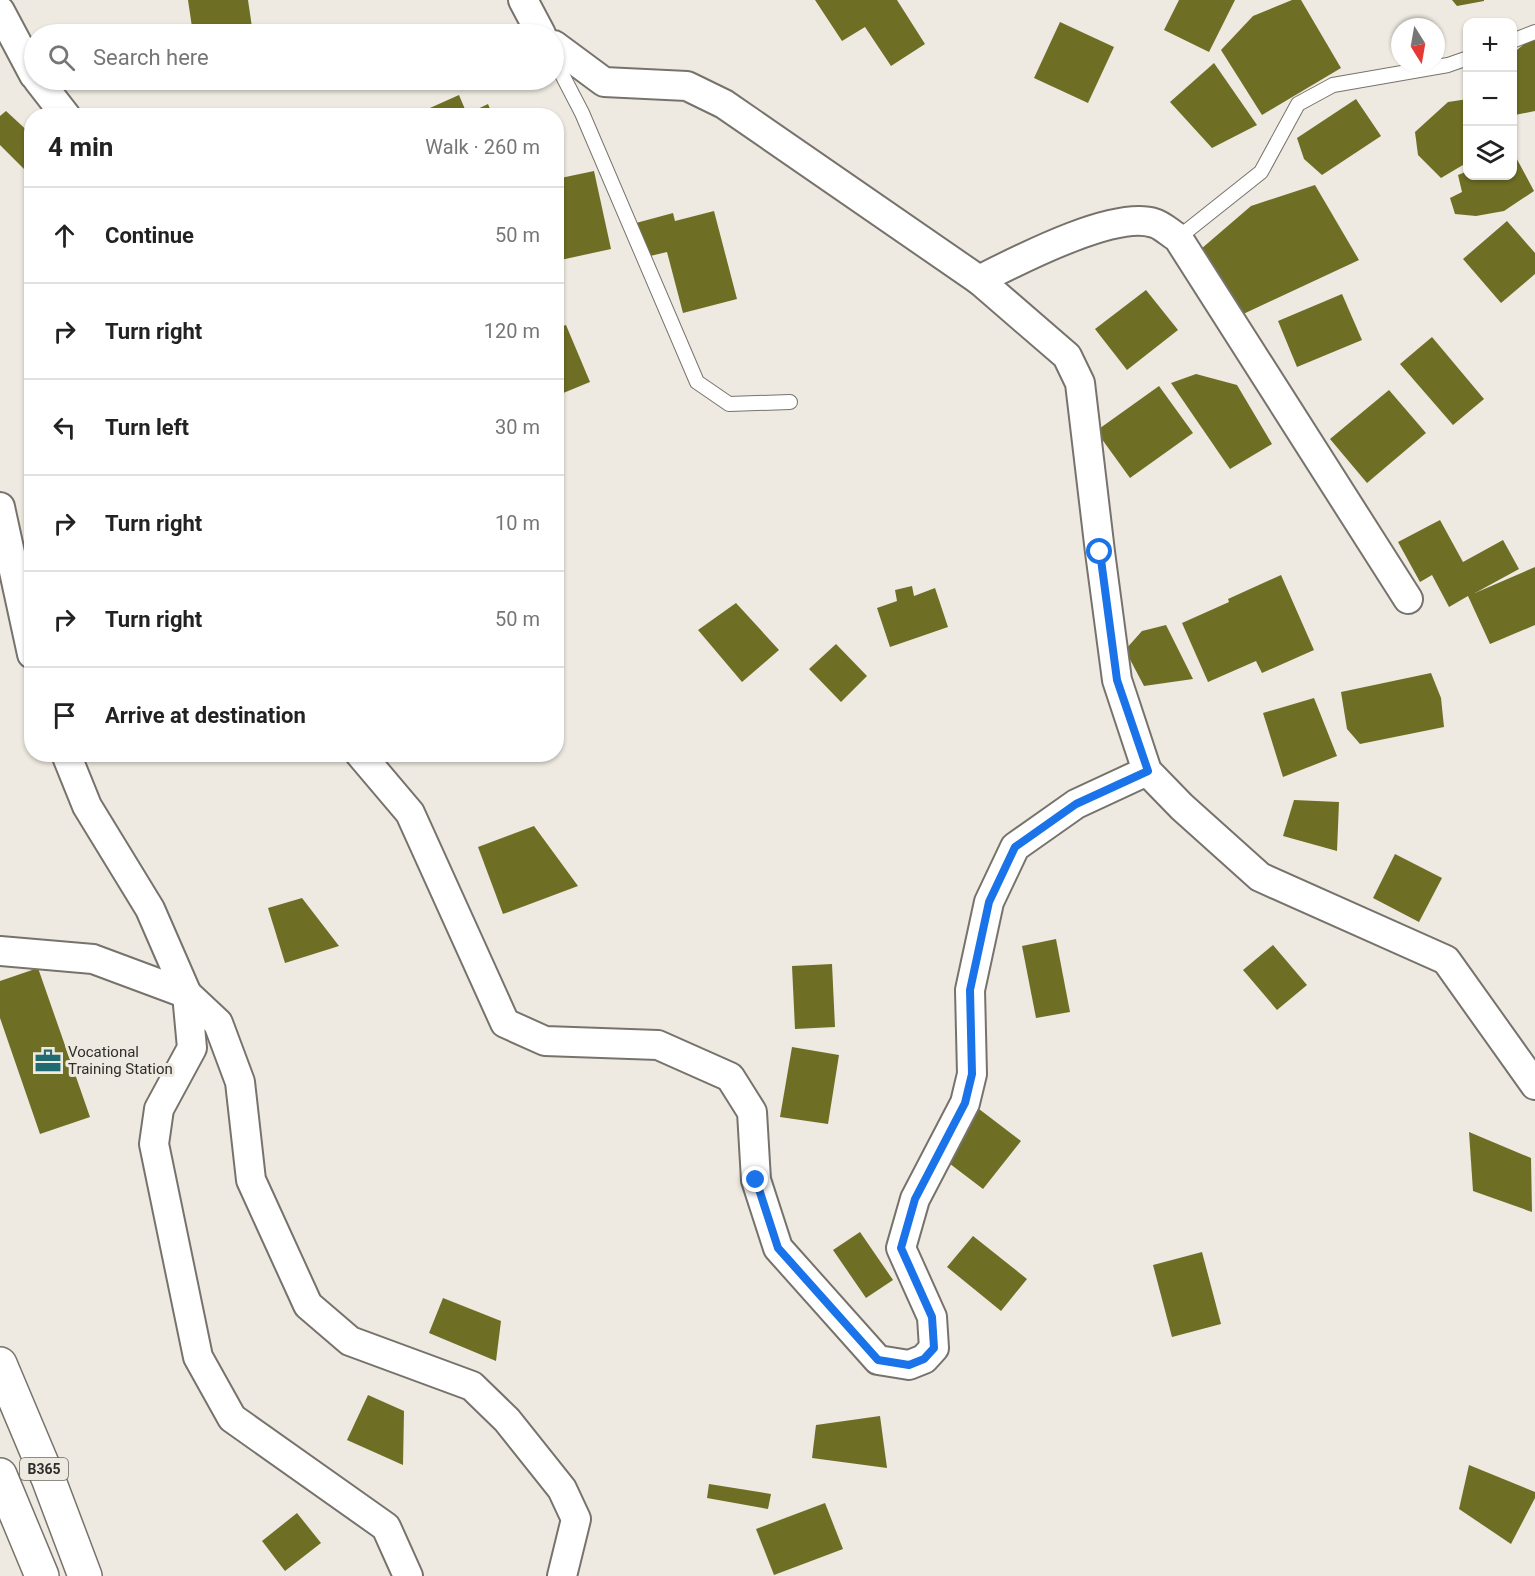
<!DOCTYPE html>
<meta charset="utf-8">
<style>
body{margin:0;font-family:Roboto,sans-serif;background:#f6f6f6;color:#222}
.controls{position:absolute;right:18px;top:18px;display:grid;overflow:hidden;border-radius:12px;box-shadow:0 2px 4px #0004}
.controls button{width:54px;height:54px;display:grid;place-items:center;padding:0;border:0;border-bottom:2px solid #e0e0e0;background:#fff;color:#222;font:30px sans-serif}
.compass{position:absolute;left:1391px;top:18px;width:54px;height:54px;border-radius:50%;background:#fff;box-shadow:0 2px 4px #0004;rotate:169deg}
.stop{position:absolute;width:18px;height:18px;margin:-14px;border:4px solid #1a73e8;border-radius:50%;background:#fff}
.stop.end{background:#1a73e8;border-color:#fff;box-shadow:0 2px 6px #0008}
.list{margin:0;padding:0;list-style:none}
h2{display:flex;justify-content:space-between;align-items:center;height:78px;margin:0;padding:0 24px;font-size:26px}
h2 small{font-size:20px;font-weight:400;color:#767676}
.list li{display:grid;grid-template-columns:39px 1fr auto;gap:18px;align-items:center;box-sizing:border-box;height:96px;padding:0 24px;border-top:2px solid #e0e0e0}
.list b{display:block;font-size:22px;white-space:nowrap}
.list em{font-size:20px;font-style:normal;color:#767676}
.icon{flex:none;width:33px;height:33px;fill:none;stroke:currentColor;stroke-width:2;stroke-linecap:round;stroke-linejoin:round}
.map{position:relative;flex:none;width:1535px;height:1576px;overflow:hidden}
.search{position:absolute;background:#fff;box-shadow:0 2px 4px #0004;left:24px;top:24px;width:540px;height:66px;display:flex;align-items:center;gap:15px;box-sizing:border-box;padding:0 21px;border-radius:33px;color:#767676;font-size:22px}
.panel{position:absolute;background:#fff;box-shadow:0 2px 4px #0004;left:24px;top:108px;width:540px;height:654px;border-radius:24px}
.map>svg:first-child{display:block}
</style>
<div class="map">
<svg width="1535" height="1576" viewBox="0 0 1535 1576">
<rect width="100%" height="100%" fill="#eeeae1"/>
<g fill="#6f6e25">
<polygon points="188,0 248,0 253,34 193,34"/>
<polygon points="815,0 897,0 925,44 891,66 865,27 842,41"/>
<polygon points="1179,0 1235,0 1209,52 1164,30"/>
<polygon points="1292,0 1301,0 1341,68 1262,115 1221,50 1253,16"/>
<polygon points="1452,0 1484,0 1484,1 1457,6"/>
<polygon points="1060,22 1114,47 1088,103 1034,78"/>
<polygon points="1535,35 1535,111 1515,115 1512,54"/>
<polygon points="1214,63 1257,125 1212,148 1170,102"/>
<polygon points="459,95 467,114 488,104 493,116 412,116"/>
<polygon points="1356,99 1381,136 1322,175 1304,159 1297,138"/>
<polygon points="1468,99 1468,162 1441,178 1418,155 1415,132 1448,102"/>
<polygon points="6,111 32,135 32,168 27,172 0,145 0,116"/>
<polygon points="1512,150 1534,191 1504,211 1476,216 1455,214 1450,198 1462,192 1458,175 1468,171 1468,176 1512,176"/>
<polygon points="594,171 611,249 556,261 556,179"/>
<polygon points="1315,185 1359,260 1239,316 1201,249 1251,206"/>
<polygon points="714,211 737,299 683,313 667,252 646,257 636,223 673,213 675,221"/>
<polygon points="1507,221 1535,253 1535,274 1501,303 1463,259"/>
<polygon points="1146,290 1178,330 1127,370 1095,329"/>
<polygon points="1342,294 1362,340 1297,367 1278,321"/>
<polygon points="566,325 590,382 556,396 556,328"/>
<polygon points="1432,337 1484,399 1453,425 1400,364"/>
<polygon points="1196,374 1237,385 1272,444 1230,469 1171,383"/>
<polygon points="1159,386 1193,433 1130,478 1096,431"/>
<polygon points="1389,390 1426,433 1367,483 1330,439"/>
<polygon points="1440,520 1463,562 1503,540 1519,569 1475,593 1535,567 1535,625 1490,644 1468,596 1449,607 1432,575 1420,582 1398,542"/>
<polygon points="1281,575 1314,650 1262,673 1256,661 1208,682 1182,623 1229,602 1228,599"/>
<polygon points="912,586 914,596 935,588 948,627 890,647 877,608 897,601 895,590"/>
<polygon points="736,603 779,650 742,682 698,630"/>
<polygon points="1166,625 1193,679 1144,686 1125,650 1142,631"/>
<polygon points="836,644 867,676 841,702 809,669"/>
<polygon points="1431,673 1441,698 1444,727 1360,744 1347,729 1341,692"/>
<polygon points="1314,698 1337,756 1283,777 1263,713"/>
<polygon points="1294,800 1339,802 1337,851 1283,836"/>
<polygon points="534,826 578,886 503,914 478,847"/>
<polygon points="1395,854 1442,878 1419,922 1373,898"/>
<polygon points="302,898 339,946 285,963 268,908"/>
<polygon points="1056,939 1070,1012 1036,1018 1022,946"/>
<polygon points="1273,945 1307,985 1277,1010 1243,970"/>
<polygon points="832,964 835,1027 795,1029 792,966"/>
<polygon points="38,968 90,1117 40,1134 0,1018 0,981"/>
<polygon points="792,1047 839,1055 828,1124 780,1117"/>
<polygon points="979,1109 1021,1141 983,1189 941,1157"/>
<polygon points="1469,1132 1531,1158 1532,1212 1473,1191"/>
<polygon points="860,1232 893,1280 866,1298 833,1250"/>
<polygon points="973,1236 1027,1279 1001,1311 947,1267"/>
<polygon points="1202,1252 1221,1324 1172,1337 1153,1265"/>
<polygon points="443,1298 501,1321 496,1361 429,1333"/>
<polygon points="368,1395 404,1411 403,1465 347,1440"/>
<polygon points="880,1416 887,1468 812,1458 816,1425"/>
<polygon points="1469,1465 1535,1492 1535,1498 1511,1544 1459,1509"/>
<polygon points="709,1484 771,1494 768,1509 707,1498"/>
<polygon points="825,1503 843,1549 774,1575 756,1529"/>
<polygon points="297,1513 321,1543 285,1571 262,1541"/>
</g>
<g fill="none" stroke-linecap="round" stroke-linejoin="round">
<g stroke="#77736c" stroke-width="16">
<g id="lane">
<polyline points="1512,41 1535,32"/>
<polyline points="554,59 582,113 697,382 729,404 790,402"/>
<polyline points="1178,238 1261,172 1298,104 1333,85 1448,65 1468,58"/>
</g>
</g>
<g stroke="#77736c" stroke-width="32">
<g id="street">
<polyline points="523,0 541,34"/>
<polyline points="0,11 34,75"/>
<polyline points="554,45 604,82 687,86 724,104 979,280 1067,356 1080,383 1100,552 1117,680 1147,771 1182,807 1260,877 1446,960 1535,1085"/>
<polyline points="38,80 66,116"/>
<path d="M979 280C1017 261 1114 210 1154 223 1162 225 1171 234 1178 238L1408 599"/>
<polyline points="0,507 32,654"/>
<polyline points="66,754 87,806 150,909 187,994 192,1048 159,1109 154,1144 198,1357 232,1418 386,1527 408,1576"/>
<polyline points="360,754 410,813 505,1023 545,1041 658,1045 730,1077 752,1112 756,1180 778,1248 878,1360 909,1365 924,1359 934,1348 932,1317 901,1248 915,1199 965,1103 972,1074 970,990 989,902 1015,847 1076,804 1147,771"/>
<polyline points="0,951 93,959 187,994 218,1023 240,1082 251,1180 308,1305 350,1341 472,1386 507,1420 562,1489 576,1519 562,1576"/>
</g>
</g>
<g stroke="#77736c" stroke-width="36">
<g id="primary">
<polyline points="0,1364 48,1478 85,1576"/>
<polyline points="0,1475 42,1576"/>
</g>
</g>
<use href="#lane" stroke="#fff" stroke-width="14"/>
<use href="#street" stroke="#fff" stroke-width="28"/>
<use href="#primary" stroke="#fff" stroke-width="33"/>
</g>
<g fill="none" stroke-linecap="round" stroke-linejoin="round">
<polyline stroke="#1a73e8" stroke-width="8" points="756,1180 778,1248 878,1360 909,1365 924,1359 934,1348 932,1317 901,1248 915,1199 965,1103 972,1074 970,990 989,902 1015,847 1076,804 1148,771 1117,680 1100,552"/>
</g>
<defs>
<g id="office-bare" transform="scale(2.07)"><path d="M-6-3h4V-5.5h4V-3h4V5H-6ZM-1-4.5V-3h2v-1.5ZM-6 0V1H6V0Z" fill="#1f6b71" stroke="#eeeae1" stroke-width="2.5" paint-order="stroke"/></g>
</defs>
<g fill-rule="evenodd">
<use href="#office-bare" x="48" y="1061"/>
</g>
<g text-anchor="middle" stroke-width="6" stroke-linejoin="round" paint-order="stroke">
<rect fill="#eeeae1" stroke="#686662" stroke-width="1.5" x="20" y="1458" width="48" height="22" rx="4.5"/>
<g font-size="14" font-weight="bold" fill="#2f2e2b">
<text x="44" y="1474">B365</text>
</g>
<g font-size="15" fill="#2f2e2b" stroke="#eeeae1" text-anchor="start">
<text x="68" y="1057">Vocational<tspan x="68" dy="17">Training Station</tspan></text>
</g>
</g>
</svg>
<div class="controls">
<button>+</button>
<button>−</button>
<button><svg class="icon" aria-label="layers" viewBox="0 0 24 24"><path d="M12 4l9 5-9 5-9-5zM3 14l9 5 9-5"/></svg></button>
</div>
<svg class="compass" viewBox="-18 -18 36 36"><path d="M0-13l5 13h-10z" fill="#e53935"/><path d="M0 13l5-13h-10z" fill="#767676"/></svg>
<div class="stop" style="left:1100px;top:552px"></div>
<div class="stop end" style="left:756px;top:1180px"></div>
<div class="search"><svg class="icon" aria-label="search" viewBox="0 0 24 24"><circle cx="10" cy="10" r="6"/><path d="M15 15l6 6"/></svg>Search here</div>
<section class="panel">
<h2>4 min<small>Walk · 260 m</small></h2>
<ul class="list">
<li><svg class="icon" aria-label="ahead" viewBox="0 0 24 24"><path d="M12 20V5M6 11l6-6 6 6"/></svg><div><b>Continue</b></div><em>50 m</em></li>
<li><svg class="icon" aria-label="right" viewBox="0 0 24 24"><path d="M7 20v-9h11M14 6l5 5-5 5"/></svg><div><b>Turn right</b></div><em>120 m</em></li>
<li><svg class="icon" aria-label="left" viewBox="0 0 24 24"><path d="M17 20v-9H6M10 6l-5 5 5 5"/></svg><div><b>Turn left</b></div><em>30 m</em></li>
<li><svg class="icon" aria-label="right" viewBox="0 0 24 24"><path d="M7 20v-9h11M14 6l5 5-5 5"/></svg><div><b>Turn right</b></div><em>10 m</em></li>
<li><svg class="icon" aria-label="right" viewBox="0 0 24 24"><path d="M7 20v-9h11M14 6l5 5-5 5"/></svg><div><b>Turn right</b></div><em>50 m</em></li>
<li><svg class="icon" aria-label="arrive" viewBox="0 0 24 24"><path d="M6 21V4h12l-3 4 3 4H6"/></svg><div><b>Arrive at destination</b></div></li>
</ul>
</section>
</div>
